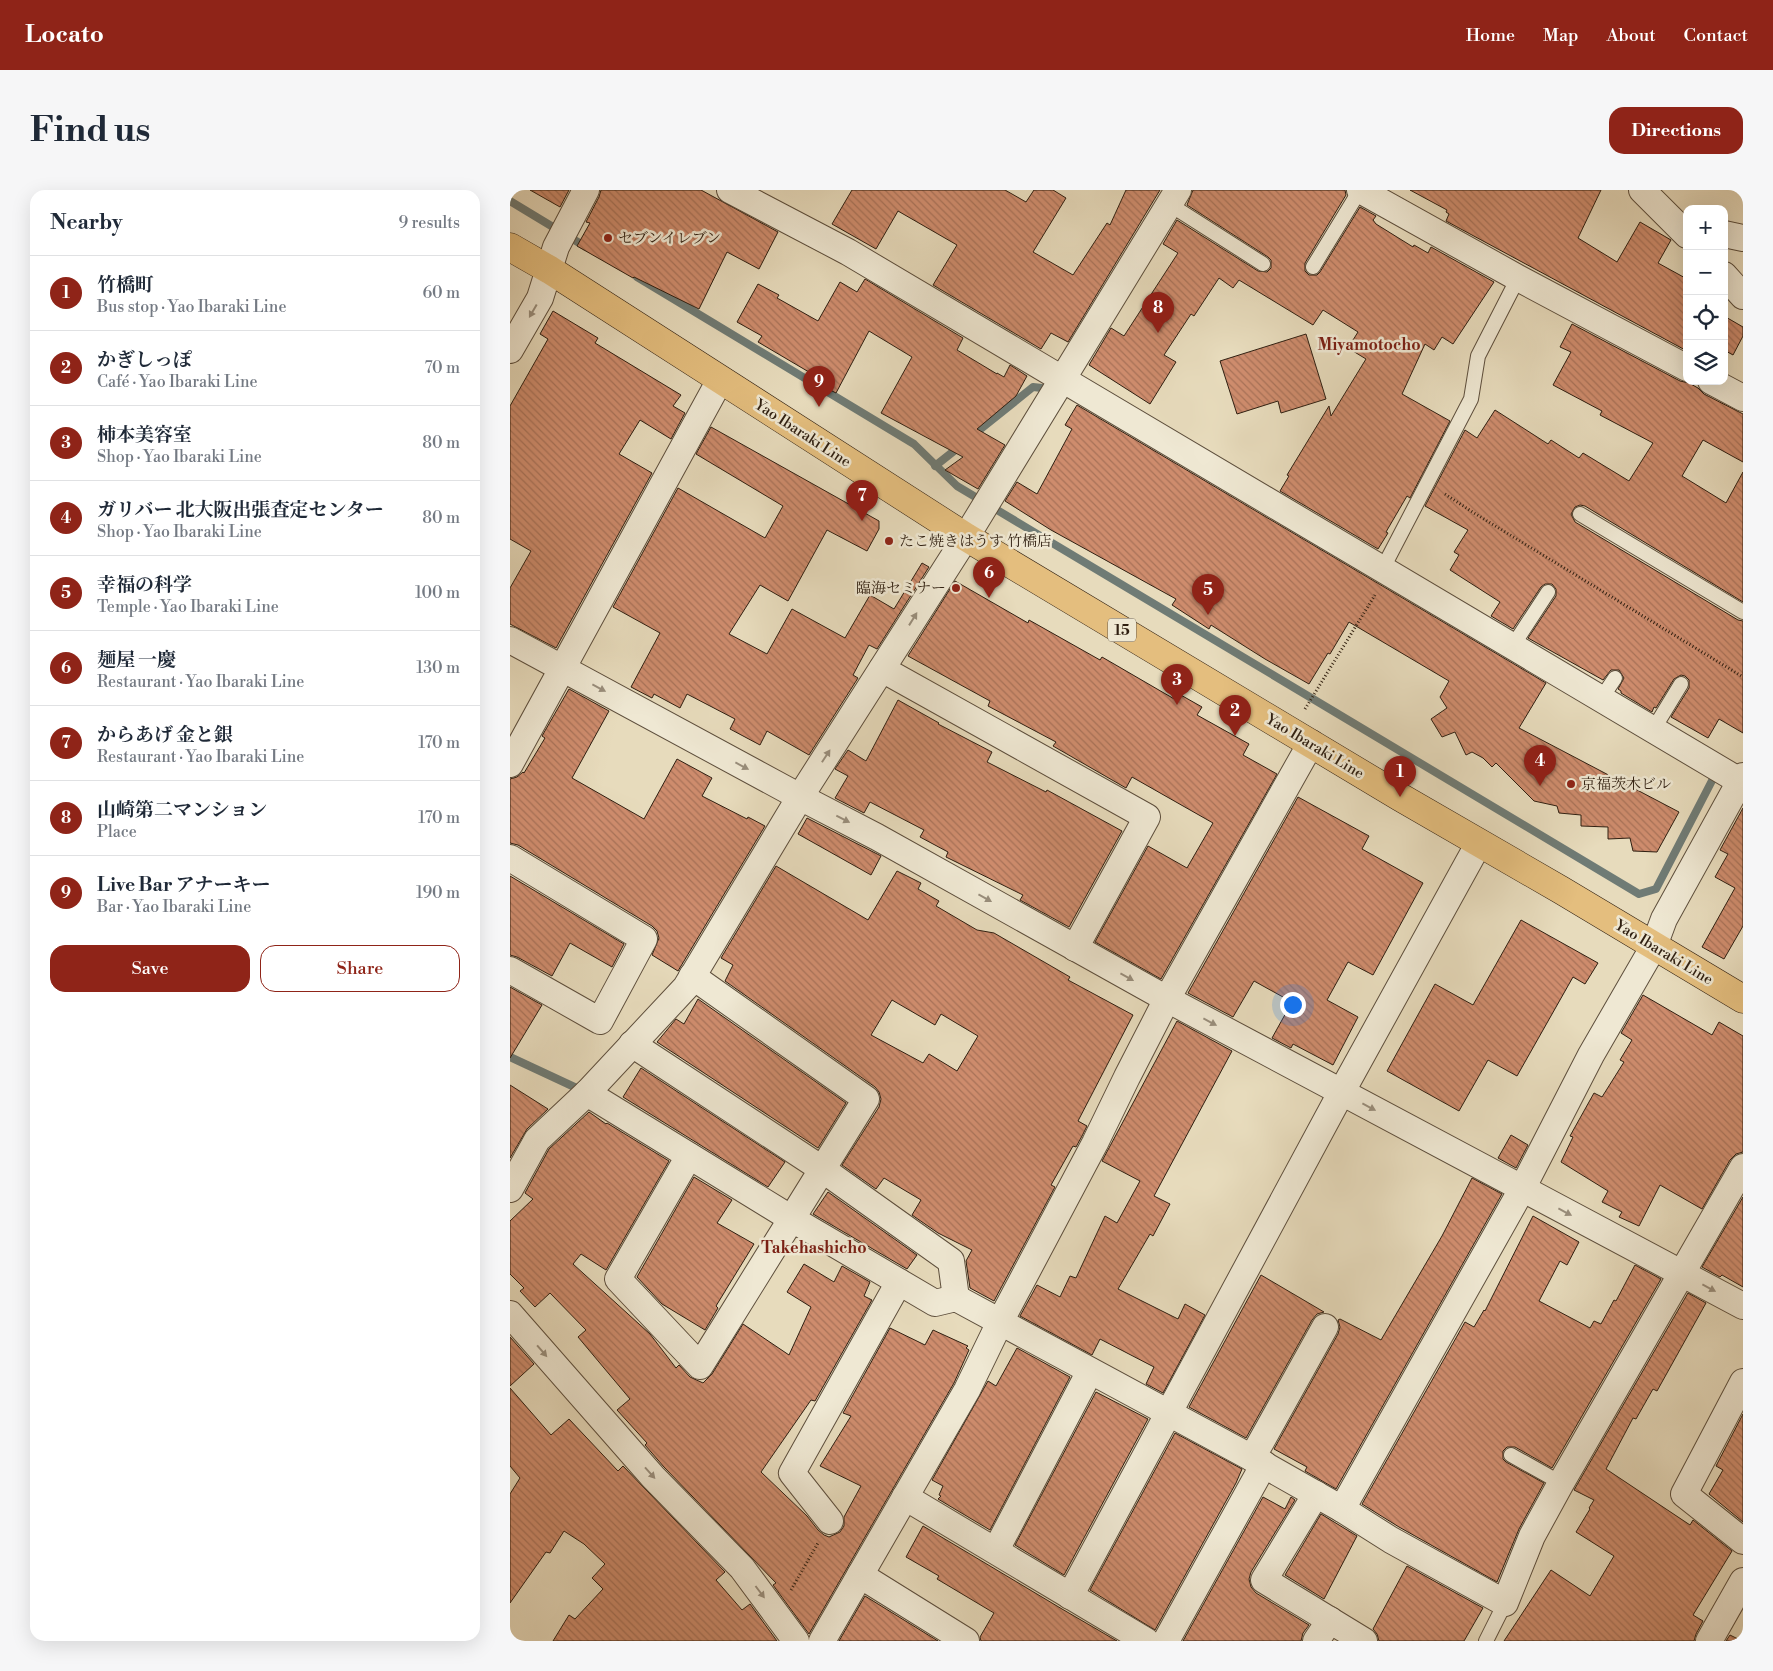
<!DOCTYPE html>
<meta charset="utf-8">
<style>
body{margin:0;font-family:"Libre Bodoni","Noto Serif JP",serif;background:#f6f6f7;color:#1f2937}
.controls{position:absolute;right:15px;top:15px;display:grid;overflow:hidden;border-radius:10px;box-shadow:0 5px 20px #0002}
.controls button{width:45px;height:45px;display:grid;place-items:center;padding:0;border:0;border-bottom:1px solid #e0e1e3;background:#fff;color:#1f2937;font:25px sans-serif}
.you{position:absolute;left:782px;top:814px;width:18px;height:18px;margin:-12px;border:4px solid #fff;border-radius:50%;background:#1a73e8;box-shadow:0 0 0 8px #1a73e833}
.badge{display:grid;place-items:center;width:32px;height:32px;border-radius:50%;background:#8f2418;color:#fff;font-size:16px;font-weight:700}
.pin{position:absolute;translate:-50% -41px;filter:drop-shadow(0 1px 2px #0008)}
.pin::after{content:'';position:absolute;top:26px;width:18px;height:15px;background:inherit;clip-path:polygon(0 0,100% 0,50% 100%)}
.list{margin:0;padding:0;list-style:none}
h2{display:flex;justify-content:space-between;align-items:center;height:65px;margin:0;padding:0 20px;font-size:21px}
h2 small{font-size:16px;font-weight:400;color:#747a83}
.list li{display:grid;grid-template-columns:32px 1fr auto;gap:15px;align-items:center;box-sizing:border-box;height:75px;padding:0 20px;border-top:1px solid #e0e1e3}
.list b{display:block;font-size:19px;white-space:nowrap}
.list p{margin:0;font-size:16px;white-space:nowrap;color:#747a83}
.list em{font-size:16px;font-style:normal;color:#747a83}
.actions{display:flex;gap:10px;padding:15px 20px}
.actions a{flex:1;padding:11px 0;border:1px solid #8f2418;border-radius:15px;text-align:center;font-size:18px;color:#8f2418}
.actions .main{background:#8f2418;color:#fff}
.icon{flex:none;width:28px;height:28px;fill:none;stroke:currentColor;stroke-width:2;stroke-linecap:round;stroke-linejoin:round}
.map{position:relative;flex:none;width:1233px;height:1451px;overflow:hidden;border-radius:15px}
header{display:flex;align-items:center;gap:30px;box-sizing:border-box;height:70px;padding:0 25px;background:#8f2418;color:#fff}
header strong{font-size:24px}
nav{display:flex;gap:28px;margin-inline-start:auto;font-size:18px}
.intro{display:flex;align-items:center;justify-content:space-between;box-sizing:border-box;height:120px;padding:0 30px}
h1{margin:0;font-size:35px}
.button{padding:12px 22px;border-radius:15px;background:#8f2418;color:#fff;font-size:18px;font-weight:700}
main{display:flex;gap:30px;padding:0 30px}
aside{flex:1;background:#fff;border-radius:15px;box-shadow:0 5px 20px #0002}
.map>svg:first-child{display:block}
</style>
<header>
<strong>Locato</strong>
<nav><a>Home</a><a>Map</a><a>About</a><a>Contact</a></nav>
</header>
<div class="intro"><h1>Find us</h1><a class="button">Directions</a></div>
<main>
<aside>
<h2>Nearby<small>9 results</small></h2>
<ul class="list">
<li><span class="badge">1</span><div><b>竹橋町</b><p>Bus stop · Yao Ibaraki Line</p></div><em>60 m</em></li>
<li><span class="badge">2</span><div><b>かぎしっぽ</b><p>Café · Yao Ibaraki Line</p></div><em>70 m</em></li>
<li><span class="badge">3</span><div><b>柿本美容室</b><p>Shop · Yao Ibaraki Line</p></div><em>80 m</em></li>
<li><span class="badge">4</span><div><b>ガリバー 北大阪出張査定センター</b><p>Shop · Yao Ibaraki Line</p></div><em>80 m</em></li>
<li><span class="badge">5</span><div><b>幸福の科学</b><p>Temple · Yao Ibaraki Line</p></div><em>100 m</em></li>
<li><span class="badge">6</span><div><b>麺屋 一慶</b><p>Restaurant · Yao Ibaraki Line</p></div><em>130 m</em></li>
<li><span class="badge">7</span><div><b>からあげ 金と銀</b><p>Restaurant · Yao Ibaraki Line</p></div><em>170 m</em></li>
<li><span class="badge">8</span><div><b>山崎第二マンション</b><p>Place</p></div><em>170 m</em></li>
<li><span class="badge">9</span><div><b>Live Bar アナーキー</b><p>Bar · Yao Ibaraki Line</p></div><em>190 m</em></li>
</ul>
<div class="actions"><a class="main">Save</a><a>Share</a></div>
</aside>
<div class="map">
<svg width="1233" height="1451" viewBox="0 0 1233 1451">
<defs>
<pattern id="building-back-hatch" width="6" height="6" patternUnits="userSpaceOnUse" patternTransform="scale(1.25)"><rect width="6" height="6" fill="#ce8c6d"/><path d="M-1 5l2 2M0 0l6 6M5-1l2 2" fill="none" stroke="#a87258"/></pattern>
</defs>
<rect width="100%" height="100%" fill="#e7dbbc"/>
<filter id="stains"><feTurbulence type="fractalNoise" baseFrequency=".004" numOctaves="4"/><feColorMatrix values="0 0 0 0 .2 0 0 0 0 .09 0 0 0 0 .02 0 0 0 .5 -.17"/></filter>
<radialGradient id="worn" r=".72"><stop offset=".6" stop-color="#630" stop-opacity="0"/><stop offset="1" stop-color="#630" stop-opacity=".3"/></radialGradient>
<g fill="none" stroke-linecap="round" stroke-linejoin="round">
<g stroke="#6f7b75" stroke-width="8">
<polyline points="0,11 76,57"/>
<polyline points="127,87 404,254 447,296 1129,704 1146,699 1207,581"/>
<polyline points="462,246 523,197 541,199"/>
<polyline points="425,276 449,257"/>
<polyline points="0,867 73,901"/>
</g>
</g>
<g fill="url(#building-back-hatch)" stroke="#2f1f11" fill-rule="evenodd">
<polygon points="20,0 59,0 50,17"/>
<polygon points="91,0 191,0 268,42 249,79 217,62 189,119 124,87 123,88 67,56 80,33 76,32 89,7"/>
<polygon points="342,0 495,0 516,12 524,0 543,0 556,8 523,62 563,85 597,33 600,35 616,0 650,0 558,152 541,143 531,159 423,95 447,55 388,21 366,59 322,34"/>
<polygon points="683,0 835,0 836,5 795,73 795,81 799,85 807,85 810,82 850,17 866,26 863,30 866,34 903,57 904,55 918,63 921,57 984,92 943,154 932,147 924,160 915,154 892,204 940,231 900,308 897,306 876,342 878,343 868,359 770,301 779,286 777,285 819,216 821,226 856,169 838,158 848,142 813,120 803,135 729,90 723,98 709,88 684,126 681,124 654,165 666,172 640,214 579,175 601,138 614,146 668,63 653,54 667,30 748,81 757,82 761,78 761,70 758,67 677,15"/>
<polygon points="900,0 1091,0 1068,48 1107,72 1130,32 1161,50 1148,73 1177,89 1177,161 936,31 939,24 936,22 937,20"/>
<polygon points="355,89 453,148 447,160 487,184 487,183 494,187 500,175 517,186 506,206 467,239 495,255 468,299 435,280 453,267 371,223 402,167 359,141 326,203 301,190 304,185 248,152 252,146 227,132 248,94 269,105 267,108 308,131 330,92 347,102"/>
<polygon points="43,121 88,148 85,153 171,205 163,216 175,223 161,249 130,230 109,264 142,283 46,458 0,434 0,398 21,361 0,349 0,216 38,149 30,144"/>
<polygon points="1214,126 1233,137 1233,146 1223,165 1214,160"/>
<polygon points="1062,134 1170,191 1179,193 1188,198 1194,204 1233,224 1233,272 1193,250 1172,286 1216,313 1233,282 1233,412 1075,316 1070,315 1065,317 1061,324 1065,332 1228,430 1233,431 1233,543 1209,529 1198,548 1161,527 1179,498 1179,490 1175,486 1171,485 1164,489 1146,518 1144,517 1142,522 1111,503 1111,501 1108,499 1114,488 1109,480 1101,480 1093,490 1018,448 1046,406 1046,399 1042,394 1035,394 1031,397 1003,439 981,426 990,412 940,380 949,365 944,362 958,340 915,316 955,240 967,248 985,220 1038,254 1041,250 1069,268 1073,263 1119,291 1143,253 1090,225 1092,221 1043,195 1061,162 1050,157"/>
<polygon points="796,144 816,209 771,223 768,211 727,224 710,171"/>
<polygon points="567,215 1036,493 1009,538 1169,622 1147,662 1123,661 1120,648 1098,649 1098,637 1071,636 1071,625 1049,623 1047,616 1024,611 986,573 982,577 973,568 962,562 956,565 945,542 932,547 921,529 937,518 930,507 939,491 839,432 820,464 818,463 799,494 755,469 701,435 699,439 662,415 666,409 541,340 495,311 507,292 527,304 562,239 555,235"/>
<polygon points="201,237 369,331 369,339 357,361 317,340 278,411 250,395 219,444 257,464 282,419 335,448 360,405 384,419 412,373 419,377 367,459 359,455 343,485 348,488 299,565 257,541 250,555 220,539 225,529 177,504 170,518 144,504 142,508 121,497 150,443 103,417 168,298 255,348 273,316 186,264"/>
<polygon points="445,391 518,433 519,430 590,470 592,467 666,510 669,504 692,517 687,525 739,554 733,565 767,584 651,789 585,752 638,656 677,678 703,633 622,587 616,598 543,556 546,552 478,516 480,511 398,466"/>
<polygon points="59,499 99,521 62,588 134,629 167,569 202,588 192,606 237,629 238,627 255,636 168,781 142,765 149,748 147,741 142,736 8,655 0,653 0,589 7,587 13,582 14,583 35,548 32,546"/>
<polygon points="388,510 429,533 428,534 482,562 477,572 536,602 537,600 612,641 559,737 510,710 513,705 436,667 438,662 410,647 414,640 360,612 354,623 325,608 338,586 325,579 338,560 356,571"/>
<polygon points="788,607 859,646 852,659 913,693 863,785 838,772 817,810 848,827 823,875 783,854 781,858 762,848 782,812 744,791 723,827 678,803"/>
<polygon points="1233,618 1233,736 1214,769 1192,757 1225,698 1205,687 1218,664 1210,660"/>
<polygon points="297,628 371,666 361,685 288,644"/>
<path d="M266 676 358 730 387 681 411 693 408 699 429 711 426 716 467 740 484 743 560 787 558 790 623 825 568 931 577 936 572 946 566 957 563 956 541 995 545 997 484 1111 460 1098 456 1071 462 1060 428 1043 402 1025 411 1010 374 988 366 999 332 975 369 917 371 909 369 902 365 897 215 791 223 775 211 768ZM382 810 425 835 431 824 468 846 447 881 419 864 413 873 361 845Z"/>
<polygon points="0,686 114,754 102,777 60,753 42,786 7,767 0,765"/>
<polygon points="1011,730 1088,773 1075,794 1063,787 1007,886 978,870 949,921 877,881 925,794 963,815"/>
<polygon points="0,797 32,815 0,868"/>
<polygon points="1133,805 1202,845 1209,832 1233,846 1233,962 1226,964 1220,970 1192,1019 1150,995 1129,1036 1109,1027 1112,1022 1092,1012 1098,1001 1051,972 1063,947 1060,946 1084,903 1092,907 1114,872 1110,870 1122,850 1111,843"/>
<polygon points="188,809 336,913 308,958 147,852 166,829 174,834"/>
<polygon points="667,831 722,861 644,1006 660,1014 643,1046 640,1044 608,1099 668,1129 675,1114 695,1125 653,1203 636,1194 644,1177 590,1149 582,1165 510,1126 527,1095 550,1107 560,1086 566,1088 595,1026 607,1033 630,991 592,971"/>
<polygon points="131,878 275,972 258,997 113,907"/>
<polygon points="0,895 38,919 17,939 0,968"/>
<polygon points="79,922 96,934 97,933 159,971 96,1080 71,1064 63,1074 140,1144 166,1178 169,1175 180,1187 193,1193 202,1184 233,1134 279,1165 301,1117 277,1102 294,1074 324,1092 332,1076 360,1092 354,1106 362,1110 305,1211 301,1210 251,1282 297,1326 308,1340 314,1345 319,1347 330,1342 334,1336 334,1327 351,1296 310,1276 341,1226 333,1223 380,1138 415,1155 423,1140 458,1156 456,1158 459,1160 444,1193 299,1444 263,1395 266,1393 154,1277 135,1255 137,1253 107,1220 120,1209 68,1147 76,1140 40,1103 25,1117 10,1101 14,1098 0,1084 0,1031 23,1009 15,1003 39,959"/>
<polygon points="1001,945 1018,955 1006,978 988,968"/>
<polygon points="184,987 222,1010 207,1033 244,1054 206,1116 208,1118 195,1140 152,1114 127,1087"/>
<polygon points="962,988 992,1004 826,1299 795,1281 797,1277 764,1259 828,1144 830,1137 828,1130 830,1129 871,1150 932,1046"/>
<polygon points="318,1002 407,1065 397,1079 303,1024"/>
<polygon points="1233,1007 1233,1097 1212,1085 1210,1087 1192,1077"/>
<polygon points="1023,1026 1069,1052 1057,1075 1050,1071 1029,1111 1080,1138 1084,1131 1091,1134 1104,1110 1106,1111 1125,1075 1151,1089 1042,1278 1005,1257 997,1257 993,1261 993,1269 996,1272 1034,1293 1009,1339 987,1392 889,1337 852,1314 955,1132 964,1137 974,1120 975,1121"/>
<polygon points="751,1085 814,1122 807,1124 802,1130 736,1248 679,1217"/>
<polygon points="1178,1103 1196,1113 1147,1201 1143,1199 1126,1229 1123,1228 1096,1279 1180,1335 1183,1330 1222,1361 1183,1425 1193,1431 1186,1444 1184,1451 994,1451 1041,1380 1080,1406 1104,1366 1066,1342 1080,1319 1079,1318 1084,1310 1064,1300"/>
<polygon points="0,1147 24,1174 0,1196"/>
<polygon points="507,1158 560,1187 480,1340 428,1309 431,1306 429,1305 433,1296 422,1290 478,1191 486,1196"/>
<polygon points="0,1198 41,1245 59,1229 108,1281 113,1276 215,1382 206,1390 232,1420 240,1414 267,1451 43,1451 59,1425 65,1429 93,1399 82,1388 95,1374 74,1354 54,1341 40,1363 36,1362 0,1413 0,1304 10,1288 0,1276"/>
<polygon points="586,1202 638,1229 554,1385 505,1355"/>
<polygon points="1233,1224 1233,1332 1199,1304 1213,1280 1206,1276"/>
<polygon points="665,1243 732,1279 726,1293 645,1440 580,1400"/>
<polygon points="753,1307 775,1319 781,1307 785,1310 741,1382 739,1389 741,1397 746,1403 799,1435 793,1443 791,1451 673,1451"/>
<polygon points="811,1324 847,1346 814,1409 775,1385"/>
<polygon points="413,1336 552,1419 607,1451 471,1451 470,1447 484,1423 427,1389 429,1386 396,1367"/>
<polygon points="897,1376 973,1418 954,1451 869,1451 867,1444 863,1439"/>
<polygon points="355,1406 428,1451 329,1451"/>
<polygon points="1220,1445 1232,1451 1216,1451"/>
</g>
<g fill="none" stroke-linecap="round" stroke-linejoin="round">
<g stroke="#5d4e3c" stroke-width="16">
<g id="service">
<polyline points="659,14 753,74"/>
<polyline points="803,77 850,0"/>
<polyline points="1070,324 1233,422"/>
<polyline points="872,380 961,209 968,166 1008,88"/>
<polyline points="1002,457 1038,402"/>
<polyline points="1091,509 1105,488"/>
<polyline points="1143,540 1171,494"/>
<polyline points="1001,1265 1051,1293"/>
<polyline points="976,1451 995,1413"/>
</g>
</g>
<g stroke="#5d4e3c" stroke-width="28">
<g id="minor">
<polyline points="220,0 338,62 1233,593"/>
<polyline points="850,0 1008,88 1177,178"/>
<polyline points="1132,0 1177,45"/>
<polyline points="1214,44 1233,48"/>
<polyline points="1214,85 1233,106"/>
<polyline points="0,160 30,108 46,57 76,0"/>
<polyline points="1201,191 1233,208"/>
<polyline points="0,450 290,607 367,647 657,809 1233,1116"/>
<polyline points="372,479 637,627 565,758"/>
<polyline points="0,574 210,190"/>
<polyline points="0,668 134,749 90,831 0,780"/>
<polyline points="122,854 312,979 441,1071 446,1108"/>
<polyline points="77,903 282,1029 425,1113 446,1108 742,1268 832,1319 881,1350 995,1413 1022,1346 1051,1293 1233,977"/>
<polyline points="179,966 108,1089 190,1176 356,909 182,786"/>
<polyline points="0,999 27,950 77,903 176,797 290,607 456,347 668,0"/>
<polyline points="0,1124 143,1287 232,1378 286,1451"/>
<polyline points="1233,1192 1174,1304 1233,1351"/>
<polyline points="742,1268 815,1137"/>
<polyline points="806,1304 754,1390 854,1451"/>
<polyline points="395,1307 636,1451"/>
<polyline points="832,1319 1012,999 1081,865 1144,756 1154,729 1233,586"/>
<polyline points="320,1331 282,1283 389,1092"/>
<polyline points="486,1360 580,1181"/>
<polyline points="350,1385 456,1451"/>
<polyline points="560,1406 831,903 969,653"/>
<polyline points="312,1451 457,1200 490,1132 585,953 617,887 657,809 801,553"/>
<polyline points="656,1451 754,1274"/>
<polyline points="806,1451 820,1430"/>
<polyline points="1199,1451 1233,1391"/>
</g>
</g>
<g stroke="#2f1f11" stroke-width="29">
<polyline id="primary" points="0,57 40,80 456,347 890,607 1051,700 1233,809"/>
</g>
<g stroke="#2f1f11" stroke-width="3" stroke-dasharray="1 2.5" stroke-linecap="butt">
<polyline points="935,304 964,323 1233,487"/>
<polyline points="795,519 865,405"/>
<polyline points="281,1400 308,1353"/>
</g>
<use href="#service" stroke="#efe8d3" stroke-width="14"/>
<use href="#minor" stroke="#efe8d3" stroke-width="26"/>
<use href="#primary" stroke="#e4be7e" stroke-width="28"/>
</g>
<defs><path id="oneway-solid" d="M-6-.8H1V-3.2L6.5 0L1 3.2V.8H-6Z" transform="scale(1.25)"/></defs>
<g fill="#998e7c">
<use href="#oneway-solid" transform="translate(23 121) rotate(120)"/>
<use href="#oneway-solid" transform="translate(403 429) rotate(-58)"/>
<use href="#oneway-solid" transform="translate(89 498) rotate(28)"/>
<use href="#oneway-solid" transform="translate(316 566) rotate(-57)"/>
<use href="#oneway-solid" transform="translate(232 576) rotate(28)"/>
<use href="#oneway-solid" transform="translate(333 629) rotate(27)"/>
<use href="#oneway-solid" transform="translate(475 708) rotate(29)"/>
<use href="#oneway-solid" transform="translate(617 787) rotate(29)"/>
<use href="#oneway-solid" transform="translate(700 832) rotate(28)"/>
<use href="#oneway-solid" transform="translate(859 917) rotate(28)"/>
<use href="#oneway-solid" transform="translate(1055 1022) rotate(28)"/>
<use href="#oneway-solid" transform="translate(1199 1098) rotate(28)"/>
<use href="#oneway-solid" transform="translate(32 1161) rotate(49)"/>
<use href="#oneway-solid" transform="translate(140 1283) rotate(48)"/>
<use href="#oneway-solid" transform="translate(250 1402) rotate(53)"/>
</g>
<g fill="#8f2418" stroke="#efe8d3" stroke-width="2">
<circle cx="98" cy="48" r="5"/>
<circle cx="379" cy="351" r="5"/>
<circle cx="446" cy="398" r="5"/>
<circle cx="1061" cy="594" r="5"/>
</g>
<g text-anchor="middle" stroke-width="5" stroke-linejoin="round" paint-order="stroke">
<rect fill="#efe8d3" stroke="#695b4b" stroke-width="1" x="598" y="428.5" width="28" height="23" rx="4"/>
<g font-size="14" font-weight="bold" fill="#2f1f11">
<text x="612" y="445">15</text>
</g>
<g font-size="15" fill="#2f1f11" stroke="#efe8d3" text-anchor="start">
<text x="108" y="53">セブンイレブン</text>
<text x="389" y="356">たこ焼きはうす 竹橋店</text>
<text x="436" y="403" text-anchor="end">臨海セミナー</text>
<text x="1071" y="599">京福茨木ビル</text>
</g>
<g font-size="15" fill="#2f1f11" stroke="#efe8d3">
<text transform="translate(293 243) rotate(33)" y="5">Yao Ibaraki Line</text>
<text transform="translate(805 556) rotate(31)" y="5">Yao Ibaraki Line</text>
<text transform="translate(1154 762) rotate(31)" y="5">Yao Ibaraki Line</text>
</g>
<g font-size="16" font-weight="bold" fill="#7a1f14" stroke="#efe8d3">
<text x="859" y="160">Miyamotocho</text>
<text x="304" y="1063">Takehashicho</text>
</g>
</g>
<rect width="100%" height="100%" filter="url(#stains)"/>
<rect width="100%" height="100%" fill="url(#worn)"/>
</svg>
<div class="controls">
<button>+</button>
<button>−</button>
<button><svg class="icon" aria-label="locate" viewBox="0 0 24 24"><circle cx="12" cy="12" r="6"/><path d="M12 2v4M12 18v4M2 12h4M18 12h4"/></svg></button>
<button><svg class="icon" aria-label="layers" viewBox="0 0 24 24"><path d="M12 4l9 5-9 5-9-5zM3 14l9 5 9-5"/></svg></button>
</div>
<div class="you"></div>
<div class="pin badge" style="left:890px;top:607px">1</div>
<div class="pin badge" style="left:725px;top:546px">2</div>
<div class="pin badge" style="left:667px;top:515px">3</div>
<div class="pin badge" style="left:1030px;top:596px">4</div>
<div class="pin badge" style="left:698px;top:425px">5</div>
<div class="pin badge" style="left:479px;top:408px">6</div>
<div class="pin badge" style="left:352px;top:331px">7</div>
<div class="pin badge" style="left:648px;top:143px">8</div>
<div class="pin badge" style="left:309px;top:217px">9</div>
</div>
</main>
